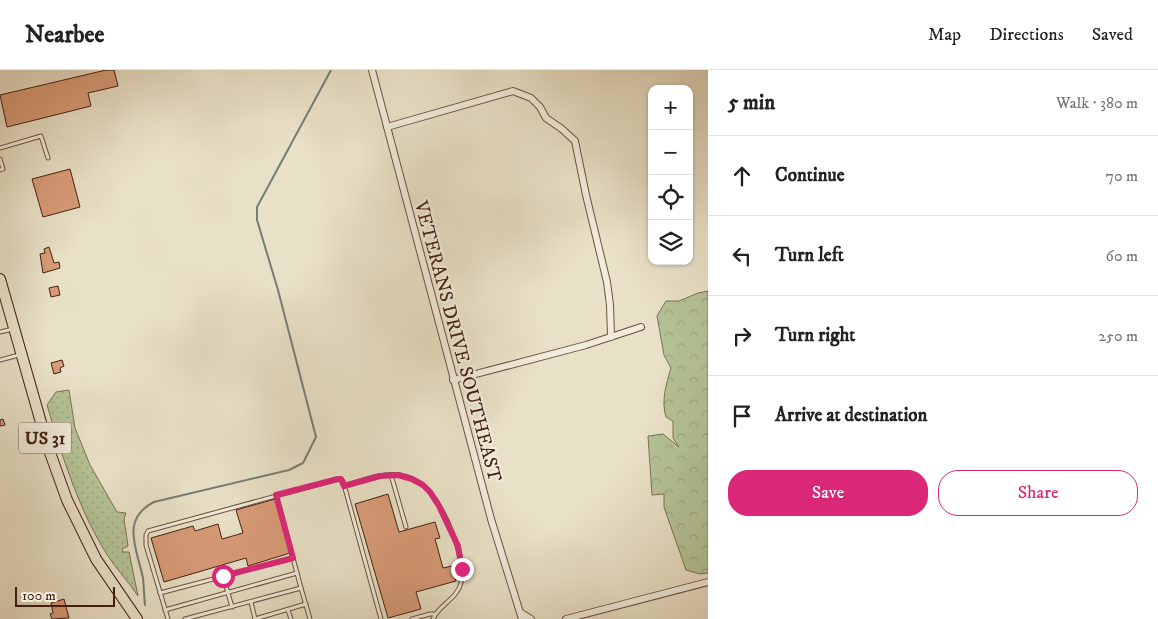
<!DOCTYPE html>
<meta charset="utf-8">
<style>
body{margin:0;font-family:"IM FELL DW Pica",serif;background:#f6f6f6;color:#222}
.controls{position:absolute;right:15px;top:15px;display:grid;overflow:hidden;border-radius:10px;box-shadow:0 1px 4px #0004}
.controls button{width:45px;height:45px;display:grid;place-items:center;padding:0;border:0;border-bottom:1px solid #e0e0e0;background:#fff;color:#222;font:25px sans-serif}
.scale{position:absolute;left:15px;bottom:12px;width:100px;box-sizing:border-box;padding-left:5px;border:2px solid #431f12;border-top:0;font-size:14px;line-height:18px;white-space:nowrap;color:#431f12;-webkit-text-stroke:4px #f1ecdb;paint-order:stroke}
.stop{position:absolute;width:15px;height:15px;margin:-11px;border:4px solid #db2777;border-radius:50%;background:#fff}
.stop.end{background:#db2777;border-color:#fff;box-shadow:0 1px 5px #0008}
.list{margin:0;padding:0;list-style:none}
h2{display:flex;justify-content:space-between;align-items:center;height:65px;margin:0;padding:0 20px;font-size:21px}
h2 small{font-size:16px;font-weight:400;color:#767676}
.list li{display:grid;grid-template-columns:32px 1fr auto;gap:15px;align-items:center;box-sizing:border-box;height:80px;padding:0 20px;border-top:1px solid #e0e0e0}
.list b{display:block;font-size:19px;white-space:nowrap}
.list em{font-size:16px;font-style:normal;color:#767676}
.actions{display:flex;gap:10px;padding:15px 20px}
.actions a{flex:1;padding:11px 0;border:1px solid #db2777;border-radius:20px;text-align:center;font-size:18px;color:#db2777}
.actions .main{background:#db2777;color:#fff}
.icon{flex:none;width:28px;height:28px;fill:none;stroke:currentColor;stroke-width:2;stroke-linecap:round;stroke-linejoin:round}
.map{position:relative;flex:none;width:708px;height:549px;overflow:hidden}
header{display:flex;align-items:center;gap:30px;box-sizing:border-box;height:70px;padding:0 25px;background:#fff;border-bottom:1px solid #e0e0e0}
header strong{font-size:24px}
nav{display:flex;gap:28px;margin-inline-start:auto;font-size:18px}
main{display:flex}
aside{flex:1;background:#fff}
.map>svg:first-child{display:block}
</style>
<header>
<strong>Nearbee</strong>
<nav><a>Map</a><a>Directions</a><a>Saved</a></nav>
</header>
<main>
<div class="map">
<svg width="708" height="549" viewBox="0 0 708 549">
<defs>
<pattern id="green-dots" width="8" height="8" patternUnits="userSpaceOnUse" patternTransform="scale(1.25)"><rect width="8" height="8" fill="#b4c397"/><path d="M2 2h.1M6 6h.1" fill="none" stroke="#9ca781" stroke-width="1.8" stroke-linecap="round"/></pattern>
<pattern id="forest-crowns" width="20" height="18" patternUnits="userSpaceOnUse" patternTransform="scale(1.25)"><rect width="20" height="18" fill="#b4c397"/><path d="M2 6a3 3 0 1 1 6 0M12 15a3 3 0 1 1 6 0" fill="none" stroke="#9ca781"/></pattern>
</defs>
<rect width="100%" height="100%" fill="#e9e1c7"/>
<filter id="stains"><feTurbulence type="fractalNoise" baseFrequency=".004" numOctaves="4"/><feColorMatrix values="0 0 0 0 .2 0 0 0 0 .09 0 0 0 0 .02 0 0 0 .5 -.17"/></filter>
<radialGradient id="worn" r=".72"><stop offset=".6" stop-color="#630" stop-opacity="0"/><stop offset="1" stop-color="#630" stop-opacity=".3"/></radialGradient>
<path fill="url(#green-dots)" stroke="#7c7154" d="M69 320 75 358 90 395 117 442 126 443 124 449 128 476 122 479 123 482H129L138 526C129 512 117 500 108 486 79 441 62 386 47 335L56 322Z"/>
<path fill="url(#forest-crowns)" stroke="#7c7154" d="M708 221V503L700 504 686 500 664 437V424L652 425 648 366 663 364 679 377 673 368V351L666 347C661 331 666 315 671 298L664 285 657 246 666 231H679L698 223Z"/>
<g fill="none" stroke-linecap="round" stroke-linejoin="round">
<path stroke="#757e74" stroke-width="2" d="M145 535C144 526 144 517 143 508 137 479 120 449 154 432L289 400 303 393 316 367 278 220 257 150V137L331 0"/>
</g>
<g fill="#d89b77" stroke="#431f12">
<polygon points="106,0 114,0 118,16 88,23 91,36 7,57 0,25"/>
<polygon points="70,99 80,137 43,147 32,109"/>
<polygon points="49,177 54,193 59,192 60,198 43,203 40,184 45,183 44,179"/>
<polygon points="58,216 60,225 51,227 49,218"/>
<polygon points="62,290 64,296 60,298 61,302 54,304 51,293"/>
<polygon points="3,349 5,355 0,356 0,350"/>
<polygon points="388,424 399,462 435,452 440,468 435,469 443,498 452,496 456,511 416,522 421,539 388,548 355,434"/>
<polygon points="275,429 290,483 248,496 246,488 164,512 151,468 193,456 195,461 218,454 222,469 243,463 236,440"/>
<polygon points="64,529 69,548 52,549 50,544 53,543 51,533"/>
</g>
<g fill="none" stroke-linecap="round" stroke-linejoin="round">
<g stroke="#6c503f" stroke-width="5">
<g id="service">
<polyline points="0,78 41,66 48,88"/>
<polyline points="0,89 3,99 0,100"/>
<polyline points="0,262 13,259"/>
<polyline points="0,290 19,285"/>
<polyline points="391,405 406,457"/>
<path d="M344 416C361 411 382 402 400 405 411 407 422 413 429 421 446 441 466 488 461 513 457 529 439 535 433 549"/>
<polyline points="276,425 301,518"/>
<polyline points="223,506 232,537"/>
<polyline points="160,523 293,488"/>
<polyline points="251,532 255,549"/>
<polyline points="165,540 297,503"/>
<polyline points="288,540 291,549"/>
<polyline points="168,549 146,475 146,465 148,461 338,409 343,411 381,549"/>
<polyline points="185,549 301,518 310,549"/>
<polyline points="255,549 306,534"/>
<polyline points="412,549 430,544 435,544"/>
</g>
</g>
<g stroke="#6c503f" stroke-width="8">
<g id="minor">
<polyline points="372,0 491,449 522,549"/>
<polyline points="387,57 513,21 531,28 540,37 546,48 562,59 575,71 586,125 607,212 610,235 611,267"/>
<polyline points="453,310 586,275 641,257"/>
<polyline points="520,542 531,549"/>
<polyline points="566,549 708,512"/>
</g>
</g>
<g stroke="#431f12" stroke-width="12">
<polyline id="primary" points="0,209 48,377 67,430 96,489 137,549"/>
</g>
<use href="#service" stroke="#f1ecdb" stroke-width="3"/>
<use href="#minor" stroke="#f1ecdb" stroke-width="6"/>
<use href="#primary" stroke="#e9e1c7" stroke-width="10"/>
</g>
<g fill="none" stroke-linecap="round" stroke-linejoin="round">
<polyline stroke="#db2777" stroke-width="6" points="223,506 293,488 276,425 338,409 341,409 344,416 380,406 398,405 412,409 423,415 430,422 439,436 458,476 462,499"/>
</g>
<g text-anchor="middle" stroke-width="4.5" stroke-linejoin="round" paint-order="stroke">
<rect fill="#f1ecdb" stroke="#775c4e" stroke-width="1" x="19" y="352.5" width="52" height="31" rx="4"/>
<g font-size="18" font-weight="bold" fill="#431f12">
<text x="45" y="374">US 31</text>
</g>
<g font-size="19" fill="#431f12" stroke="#f1ecdb">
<text transform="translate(459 271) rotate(75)" y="7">VETERANS DRIVE SOUTHEAST</text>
</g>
</g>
<rect width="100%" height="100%" filter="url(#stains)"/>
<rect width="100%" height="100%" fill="url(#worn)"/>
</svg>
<div class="controls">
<button>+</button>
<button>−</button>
<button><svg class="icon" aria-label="locate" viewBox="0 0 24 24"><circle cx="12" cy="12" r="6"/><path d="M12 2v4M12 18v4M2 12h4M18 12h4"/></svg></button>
<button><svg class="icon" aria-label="layers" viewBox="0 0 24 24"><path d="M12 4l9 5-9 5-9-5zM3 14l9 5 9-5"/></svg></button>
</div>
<div class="scale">100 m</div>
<div class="stop" style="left:223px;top:506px"></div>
<div class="stop end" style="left:462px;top:499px"></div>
</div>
<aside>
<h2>5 min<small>Walk · 380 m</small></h2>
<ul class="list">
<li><svg class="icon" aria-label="ahead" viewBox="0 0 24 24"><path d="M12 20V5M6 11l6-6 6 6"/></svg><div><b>Continue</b></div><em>70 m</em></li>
<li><svg class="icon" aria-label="left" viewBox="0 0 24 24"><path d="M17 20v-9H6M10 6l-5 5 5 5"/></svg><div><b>Turn left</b></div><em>60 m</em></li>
<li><svg class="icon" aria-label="right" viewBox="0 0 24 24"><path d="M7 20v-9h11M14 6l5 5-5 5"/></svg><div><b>Turn right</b></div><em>250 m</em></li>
<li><svg class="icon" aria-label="arrive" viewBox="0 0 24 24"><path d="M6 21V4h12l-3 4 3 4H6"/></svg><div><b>Arrive at destination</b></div></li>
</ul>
<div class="actions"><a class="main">Save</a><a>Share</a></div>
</aside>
</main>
